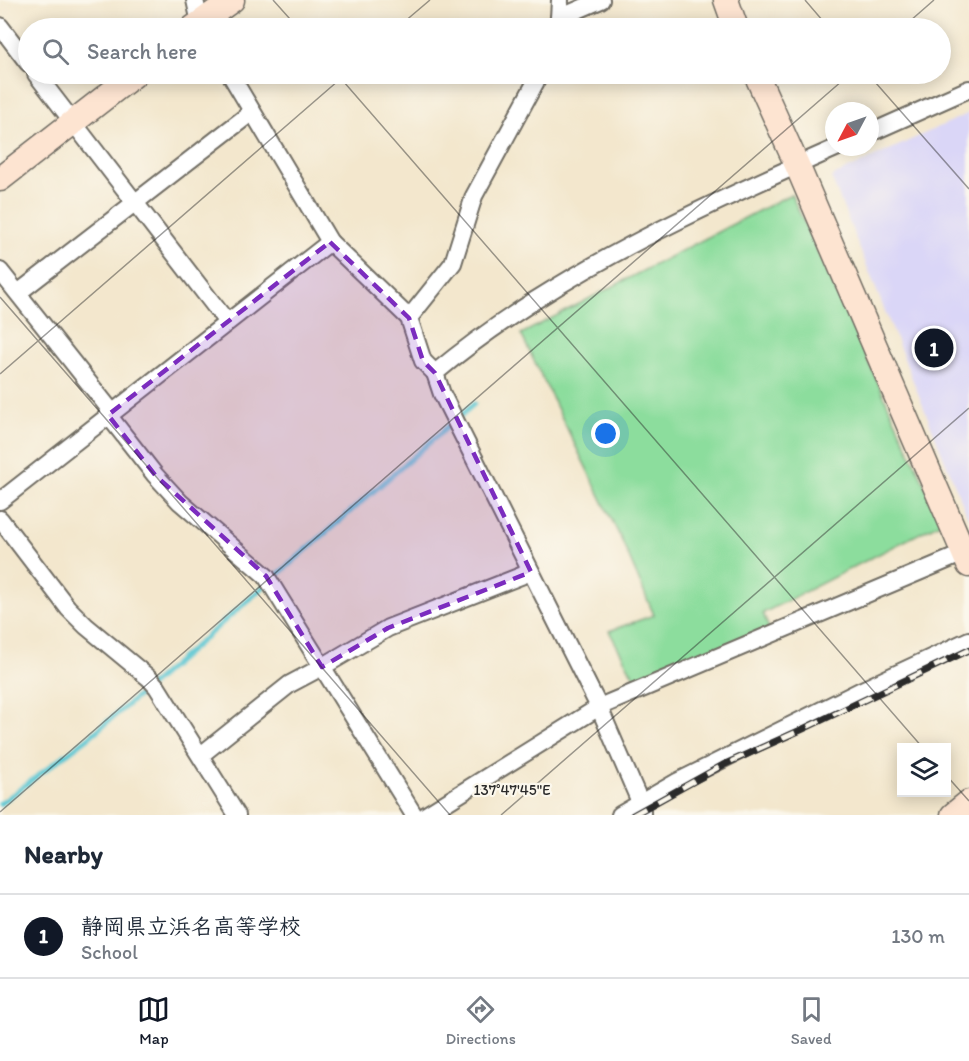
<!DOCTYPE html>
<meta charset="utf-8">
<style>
body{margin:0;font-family:Itim,"Klee One",sans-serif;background:#f6f6f7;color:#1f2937}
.controls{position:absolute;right:18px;bottom:18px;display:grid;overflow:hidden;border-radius:0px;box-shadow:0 3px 15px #0003}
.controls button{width:54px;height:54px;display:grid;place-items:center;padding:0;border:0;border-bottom:2px solid #e0e1e3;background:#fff;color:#1f2937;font:30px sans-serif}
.compass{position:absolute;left:825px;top:102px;width:54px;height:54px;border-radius:50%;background:#fff;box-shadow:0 3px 15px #0003;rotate:229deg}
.you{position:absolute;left:606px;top:434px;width:21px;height:21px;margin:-15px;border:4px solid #fff;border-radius:50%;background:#1a73e8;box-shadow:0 0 0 9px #1a73e833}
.badge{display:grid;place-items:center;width:39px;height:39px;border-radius:50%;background:#111827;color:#fff;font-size:20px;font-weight:700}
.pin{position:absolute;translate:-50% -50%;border:3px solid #fff;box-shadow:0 2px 6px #0006}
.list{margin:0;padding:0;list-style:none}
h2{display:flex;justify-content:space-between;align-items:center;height:78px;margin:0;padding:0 24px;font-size:26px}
h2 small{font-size:20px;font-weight:400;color:#747a83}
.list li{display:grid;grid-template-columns:39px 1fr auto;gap:18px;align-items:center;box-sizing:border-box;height:84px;padding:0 24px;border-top:2px solid #e0e1e3}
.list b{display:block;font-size:22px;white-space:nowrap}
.list p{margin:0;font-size:20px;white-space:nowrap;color:#747a83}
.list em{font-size:20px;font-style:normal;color:#747a83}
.icon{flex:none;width:33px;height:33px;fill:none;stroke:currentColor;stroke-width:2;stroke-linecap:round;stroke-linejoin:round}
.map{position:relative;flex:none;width:969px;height:815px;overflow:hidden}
.search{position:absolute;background:#fff;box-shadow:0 3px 15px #0003;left:18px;right:18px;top:18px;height:66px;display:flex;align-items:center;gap:15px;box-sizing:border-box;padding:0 21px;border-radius:33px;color:#747a83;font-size:22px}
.sheet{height:162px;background:#fff}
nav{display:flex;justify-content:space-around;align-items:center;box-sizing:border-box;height:84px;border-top:2px solid #e0e1e3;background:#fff;font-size:16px;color:#747a83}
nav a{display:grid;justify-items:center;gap:3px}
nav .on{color:#111827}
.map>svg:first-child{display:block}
</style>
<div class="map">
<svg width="969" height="815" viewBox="0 0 969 815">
<rect width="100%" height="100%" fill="#fbf7ec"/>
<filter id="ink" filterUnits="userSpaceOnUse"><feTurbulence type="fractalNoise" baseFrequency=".0167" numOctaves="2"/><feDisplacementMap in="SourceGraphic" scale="12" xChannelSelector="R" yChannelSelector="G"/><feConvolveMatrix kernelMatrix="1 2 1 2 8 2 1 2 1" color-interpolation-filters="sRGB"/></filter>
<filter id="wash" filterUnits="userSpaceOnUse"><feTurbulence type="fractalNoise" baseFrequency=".008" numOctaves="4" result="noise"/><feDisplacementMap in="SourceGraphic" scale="24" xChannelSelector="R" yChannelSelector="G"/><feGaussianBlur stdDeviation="1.35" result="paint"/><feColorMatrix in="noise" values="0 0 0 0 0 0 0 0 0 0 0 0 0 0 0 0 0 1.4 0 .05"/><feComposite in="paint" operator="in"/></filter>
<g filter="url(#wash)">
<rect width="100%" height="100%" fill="#f3e7cd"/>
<polygon fill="#dad6f7" points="969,113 969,520 831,177"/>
<polygon fill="#8cdd9d" stroke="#5c8464" stroke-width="1.5" points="791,194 942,522 763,613 769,629 639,686 609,631 654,615 622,541 521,334"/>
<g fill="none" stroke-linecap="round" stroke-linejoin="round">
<polyline stroke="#5bc7d3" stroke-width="5" points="0,804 88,738 145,690 474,404"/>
</g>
</g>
<g filter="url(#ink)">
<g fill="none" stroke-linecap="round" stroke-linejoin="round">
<g stroke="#716d64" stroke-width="20">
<g id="street">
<polyline points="195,0 200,23 203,28"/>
<polyline points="559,18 601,0"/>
<polyline points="0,26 28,63"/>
<polyline points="556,28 559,18 560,0"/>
<polyline points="36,74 227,322"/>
<polyline points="230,74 330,242 409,318 423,361 435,373"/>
<polyline points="870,133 969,89"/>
<polyline points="0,271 112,412"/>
<polyline points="18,293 252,112"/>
<polyline points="409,318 453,263 474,196 540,74"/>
<polyline points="108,415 155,475 180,502 266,576 414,815"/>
<polyline points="0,501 330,242"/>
<polyline points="0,519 68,608 86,626 149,678 157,687 237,815"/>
<polyline points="201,755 290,684 322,667 388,628 531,572"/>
<polyline points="426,815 599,707 964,553"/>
<polyline points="620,815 677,782 862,690 969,640"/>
<path d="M642 815V809L637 795 599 707 442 394 435 373C466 347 500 323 534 301 630 240 734 193 838 147"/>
</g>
</g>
<g stroke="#716d64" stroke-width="27">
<g id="secondary">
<polyline points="726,0 736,28"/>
<polyline points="193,28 232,0"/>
<polyline points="756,74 797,165 969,565"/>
<polyline points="0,179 135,74"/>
<polyline points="953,815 969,802"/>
</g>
</g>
<use href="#street" stroke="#fff" stroke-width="16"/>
<use href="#secondary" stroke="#fde4d1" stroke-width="24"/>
<g stroke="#2b2b2b" stroke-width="7">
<polyline id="rail" points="633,815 723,765 803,729 969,650"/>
</g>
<use href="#rail" stroke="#fbf7ec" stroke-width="4.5" stroke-dasharray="14" stroke-linecap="butt"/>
</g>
</g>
<path fill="#7b2cbf" fill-opacity="0.2" stroke="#7b2cbf" stroke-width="4.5" stroke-dasharray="12 8" stroke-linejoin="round" d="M330 242 409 318 423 361 435 373 531 572 388 628 322 667 266 576 155 475 108 415Z"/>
<path fill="none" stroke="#2b2b2b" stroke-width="1.5" stroke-opacity="0.45" d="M273 0 298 28M805 0 829 28M397 28 430 0M902 28 934 0M337 74 923 748M868 74 969 189M0 297 450 815M0 374 346 74M946 775 969 801M0 812 850 74M501 815 969 408"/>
<g font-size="15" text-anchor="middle" fill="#2b2b2b" stroke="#fbf7ec" stroke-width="4.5" stroke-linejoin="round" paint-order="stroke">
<text x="512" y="795">137°47'45"E</text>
</g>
</svg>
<div class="controls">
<button><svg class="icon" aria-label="layers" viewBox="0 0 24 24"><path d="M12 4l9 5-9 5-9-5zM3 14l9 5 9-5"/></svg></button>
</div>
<svg class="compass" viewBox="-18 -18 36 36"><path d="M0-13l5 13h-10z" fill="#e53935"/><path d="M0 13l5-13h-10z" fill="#747a83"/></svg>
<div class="you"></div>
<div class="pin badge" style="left:934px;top:348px">1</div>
<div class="search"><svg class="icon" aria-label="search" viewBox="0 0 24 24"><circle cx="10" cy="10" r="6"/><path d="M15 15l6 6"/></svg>Search here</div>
</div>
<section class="sheet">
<h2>Nearby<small></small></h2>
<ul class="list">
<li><span class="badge">1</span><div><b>静岡県立浜名高等学校</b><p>School</p></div><em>130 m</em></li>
</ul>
</section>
<nav>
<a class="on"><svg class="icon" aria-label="map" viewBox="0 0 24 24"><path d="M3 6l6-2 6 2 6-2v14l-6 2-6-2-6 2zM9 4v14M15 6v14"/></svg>Map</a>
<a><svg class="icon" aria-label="directions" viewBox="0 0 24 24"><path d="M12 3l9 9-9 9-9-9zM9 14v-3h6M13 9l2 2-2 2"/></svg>Directions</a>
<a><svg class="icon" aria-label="saved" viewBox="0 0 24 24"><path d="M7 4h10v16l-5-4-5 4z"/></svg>Saved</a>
</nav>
